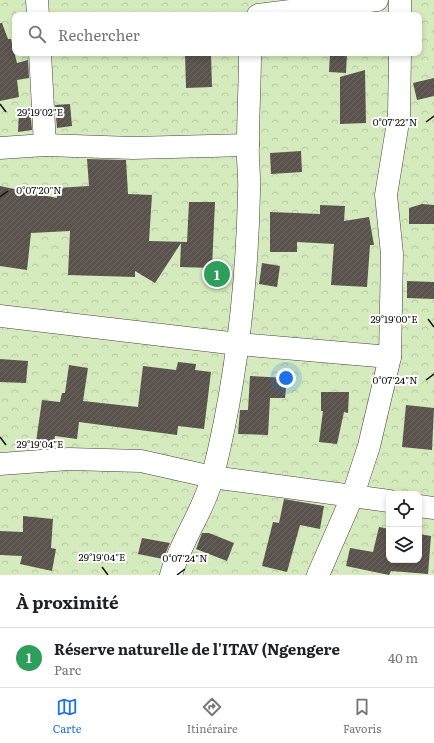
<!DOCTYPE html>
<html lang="fr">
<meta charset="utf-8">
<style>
body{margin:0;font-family:Literata,serif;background:#f2f2f2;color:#202124}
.controls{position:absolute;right:12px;bottom:12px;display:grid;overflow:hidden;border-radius:8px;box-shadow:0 2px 6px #0003}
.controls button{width:36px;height:36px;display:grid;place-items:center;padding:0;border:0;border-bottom:1px solid #e0e0e0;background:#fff;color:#202124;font:20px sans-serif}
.you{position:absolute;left:286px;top:378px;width:14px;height:14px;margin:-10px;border:3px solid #fff;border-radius:50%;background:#1a73e8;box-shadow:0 0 0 6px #1a73e833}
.badge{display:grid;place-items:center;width:26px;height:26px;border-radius:50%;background:#1a73e8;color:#fff;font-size:13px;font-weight:700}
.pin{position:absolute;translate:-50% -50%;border:2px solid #fff;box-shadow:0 1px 4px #0006}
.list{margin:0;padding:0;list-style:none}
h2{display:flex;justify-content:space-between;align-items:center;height:52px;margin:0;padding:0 16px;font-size:17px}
h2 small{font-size:13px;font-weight:400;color:#757577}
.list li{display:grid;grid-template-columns:26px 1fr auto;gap:12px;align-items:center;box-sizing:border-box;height:60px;padding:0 16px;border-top:1px solid #e0e0e0}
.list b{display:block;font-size:15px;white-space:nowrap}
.list p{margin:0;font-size:13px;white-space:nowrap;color:#757577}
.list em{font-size:13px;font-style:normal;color:#757577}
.icon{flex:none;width:22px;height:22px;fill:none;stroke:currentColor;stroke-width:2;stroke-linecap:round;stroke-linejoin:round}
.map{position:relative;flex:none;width:434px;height:575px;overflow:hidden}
.search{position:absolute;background:#fff;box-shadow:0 2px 6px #0003;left:12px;right:12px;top:12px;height:44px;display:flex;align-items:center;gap:10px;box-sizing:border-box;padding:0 14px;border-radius:8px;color:#757577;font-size:15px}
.sheet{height:112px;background:#fff}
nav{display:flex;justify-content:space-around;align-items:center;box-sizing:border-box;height:56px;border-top:1px solid #e0e0e0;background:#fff;font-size:11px;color:#757577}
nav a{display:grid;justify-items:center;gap:2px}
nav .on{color:#1a73e8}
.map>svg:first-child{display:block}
</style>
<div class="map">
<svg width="434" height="575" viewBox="0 0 434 575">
<defs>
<pattern id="park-crowns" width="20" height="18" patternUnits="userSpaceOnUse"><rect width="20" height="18" fill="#d5ebbd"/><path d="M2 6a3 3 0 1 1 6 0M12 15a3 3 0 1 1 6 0" fill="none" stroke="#b6c8a1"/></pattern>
<pattern id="building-hatch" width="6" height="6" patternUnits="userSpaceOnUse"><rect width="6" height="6" fill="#5a524d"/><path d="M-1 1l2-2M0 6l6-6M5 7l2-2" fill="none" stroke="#6d6662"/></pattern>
</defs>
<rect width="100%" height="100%" fill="#fffdf5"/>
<path fill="url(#park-crowns)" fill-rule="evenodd" d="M0 0H434V575H0ZM15 15H419V53H15ZM389 494H419V560H389Z"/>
<g fill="url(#building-hatch)">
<polygon points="0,23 2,23 8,39 11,39 17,63 28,60 29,78 17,80 19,97 0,101"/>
<polygon points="185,53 211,53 212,87 186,88"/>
<polygon points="330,53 347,53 346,73 329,72"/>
<polygon points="365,70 366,123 340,124 340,77"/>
<polygon points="434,78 434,96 417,100 413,83"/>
<polygon points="70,104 72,126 57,128 55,105"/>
<polygon points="30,108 32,130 18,132 19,110"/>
<polygon points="301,151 302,172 271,174 270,153"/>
<polygon points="87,159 126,160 128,194 152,195 149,241 187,242 189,202 215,202 212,268 180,267 181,243 155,283 135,271 135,277 68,275 70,231 31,233 27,270 0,266 0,186 57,198 56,188 89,186"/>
<polygon points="422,204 434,205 434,224 409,224 409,208"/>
<polygon points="320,205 345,206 344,221 369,217 374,245 370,245 367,287 331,285 334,244 297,242 297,252 270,252 270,212 320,214"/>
<polygon points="262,263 280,266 277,287 259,284"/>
<polygon points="407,281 434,282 434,299 407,298"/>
<polygon points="0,359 28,361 26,383 0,382"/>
<polygon points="178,362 196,364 195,370 211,372 204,429 178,426 177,435 79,422 77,439 55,436 54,444 36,442 42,400 60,402 62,393 65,393 69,365 88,368 83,401 138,407 143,366 176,370"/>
<polygon points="250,376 287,378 285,398 270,398 268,435 238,434 240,410 248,410"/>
<polygon points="321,392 349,392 348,413 344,412 337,444 319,442 323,411 321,411"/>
<polygon points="406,405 434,408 432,450 402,447"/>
<polygon points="284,499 324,506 320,529 300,525 287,572 262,566 273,522 279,523"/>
<polygon points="23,516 53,519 51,548 56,549 52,571 20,564 22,556 0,555 0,531 23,532"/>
<polygon points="379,527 389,529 389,560 419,560 419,534 431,536 428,574 391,571 389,575 346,566 350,548 373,552"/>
<polygon points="202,533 209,533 234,543 227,561 196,549"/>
<polygon points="142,538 170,543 163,559 138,554"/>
</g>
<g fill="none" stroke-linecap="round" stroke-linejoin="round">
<g stroke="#444" stroke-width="23">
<g id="minor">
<polyline points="37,0 38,15"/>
<polyline points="258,15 377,0"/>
<polyline points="400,15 400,0"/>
<polyline points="40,53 45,145"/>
<polyline points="0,148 45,145 133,148 248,145"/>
<polyline points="0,316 238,344 390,357"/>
<polyline points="0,464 69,459 141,461 212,477 389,501"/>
<polyline points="419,506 434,508"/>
<path d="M171 575C181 540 204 511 213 475 236 383 247 287 249 192 250 176 247 160 248 143 248 113 250 83 250 53"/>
<polyline points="318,575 353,495 369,446 390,357 392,254 386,195 399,116 400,53"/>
</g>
</g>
<use href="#minor" stroke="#fff" stroke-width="22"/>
</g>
<path fill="none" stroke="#111" stroke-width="1.5" d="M0 104 6 112M426 122 434 116M0 197 8 191M428 319 434 327M426 380 434 374M0 437 6 445M102 567 108 575M177 575 185 569"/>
<g font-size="10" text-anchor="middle" fill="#111" stroke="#fff" stroke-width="4" stroke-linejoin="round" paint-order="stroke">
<text x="40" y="116">29°19'02"E</text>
<text x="395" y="126">0°07'22"N</text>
<text x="39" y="194">0°07'20"N</text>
<text x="394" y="323">29°19'00"E</text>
<text x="395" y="384">0°07'24"N</text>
<text x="40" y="448">29°19'04"E</text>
<text x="102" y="561">29°19'04"E</text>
<text x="185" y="562">0°07'24"N</text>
</g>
</svg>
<div class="controls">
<button><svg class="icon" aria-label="locate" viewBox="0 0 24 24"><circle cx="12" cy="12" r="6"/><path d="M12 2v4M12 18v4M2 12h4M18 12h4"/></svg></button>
<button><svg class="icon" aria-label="layers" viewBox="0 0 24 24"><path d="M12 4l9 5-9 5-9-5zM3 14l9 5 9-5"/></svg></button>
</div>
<div class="you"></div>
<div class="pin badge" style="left:217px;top:274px;background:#2e9e5b">1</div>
<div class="search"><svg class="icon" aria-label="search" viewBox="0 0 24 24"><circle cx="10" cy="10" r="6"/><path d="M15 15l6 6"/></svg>Rechercher</div>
</div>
<section class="sheet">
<h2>À proximité<small></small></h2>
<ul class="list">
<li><span class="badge" style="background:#2e9e5b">1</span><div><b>Réserve naturelle de l'ITAV (Ngengere</b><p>Parc</p></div><em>40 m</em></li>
</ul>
</section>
<nav>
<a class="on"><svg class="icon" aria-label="map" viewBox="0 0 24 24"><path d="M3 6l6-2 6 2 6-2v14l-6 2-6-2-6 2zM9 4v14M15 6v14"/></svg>Carte</a>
<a><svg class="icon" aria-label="directions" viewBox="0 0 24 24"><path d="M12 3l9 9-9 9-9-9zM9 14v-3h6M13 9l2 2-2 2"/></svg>Itinéraire</a>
<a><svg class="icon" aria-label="saved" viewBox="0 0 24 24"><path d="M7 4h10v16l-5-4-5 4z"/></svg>Favoris</a>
</nav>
